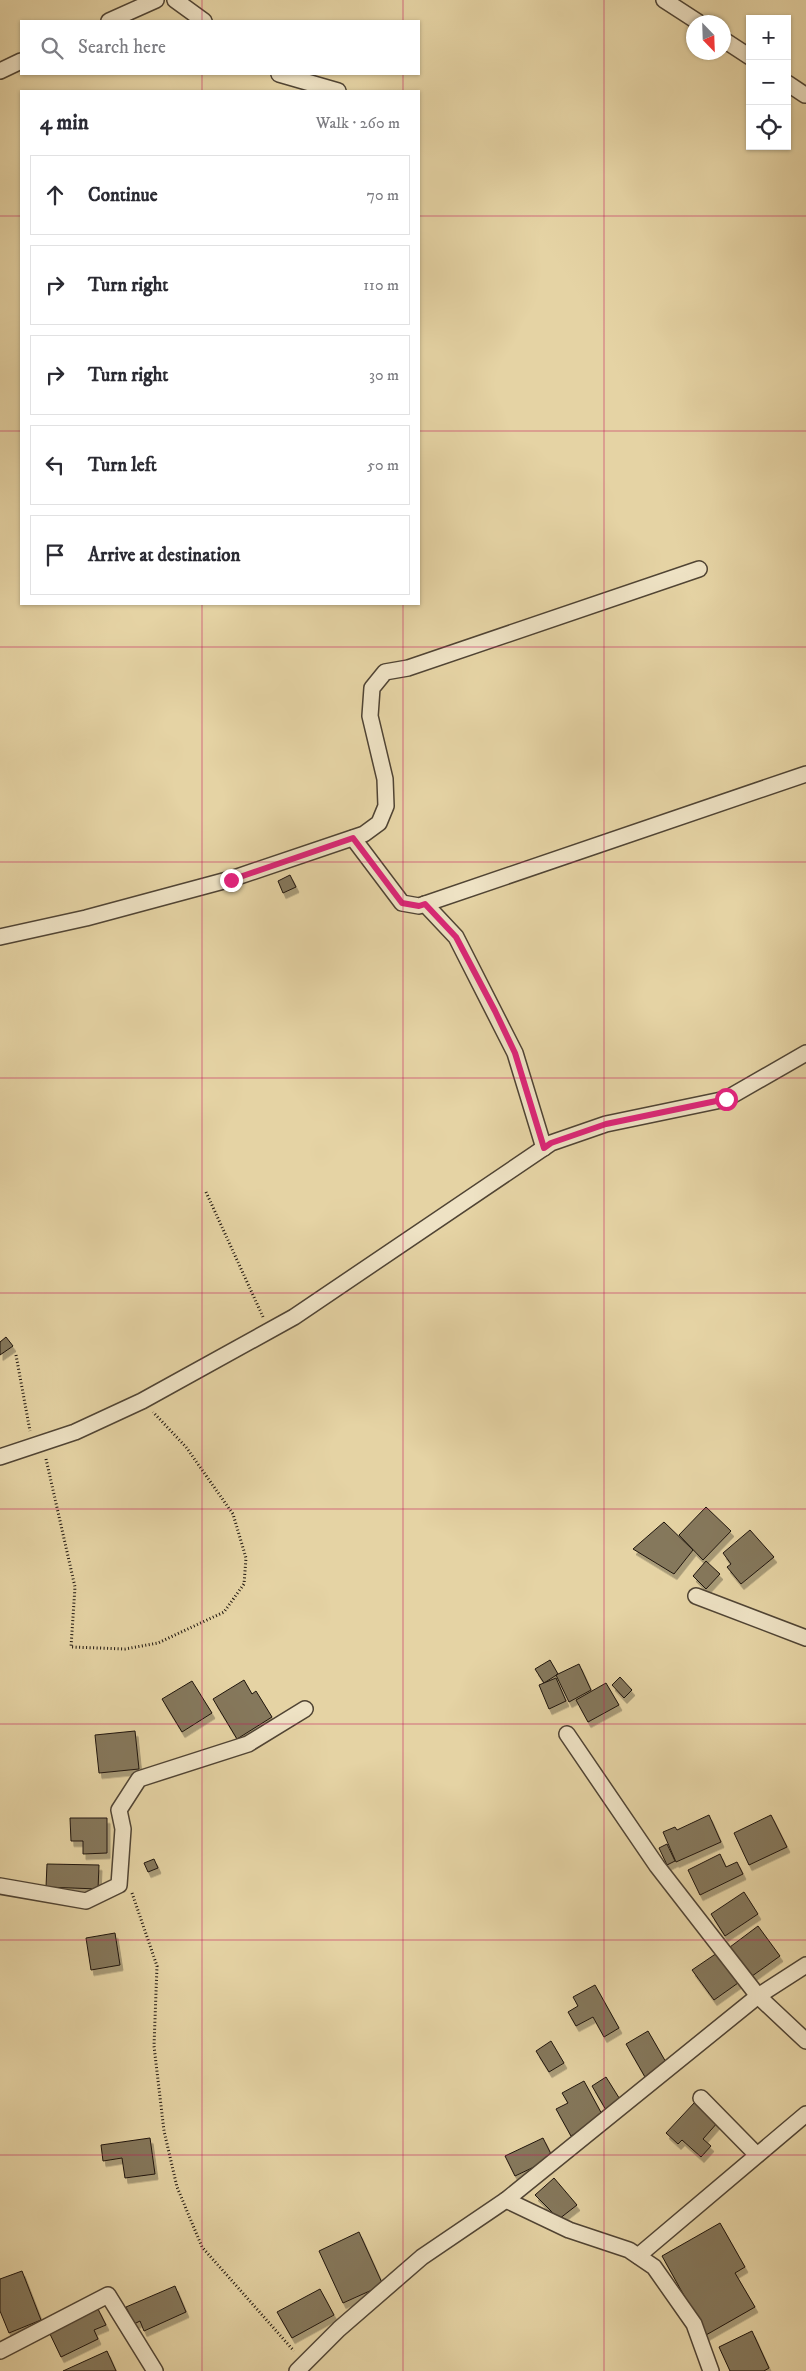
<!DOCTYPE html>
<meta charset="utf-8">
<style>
body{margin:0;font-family:"IM FELL DW Pica",serif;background:#f7f7f7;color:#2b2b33}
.controls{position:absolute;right:15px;top:15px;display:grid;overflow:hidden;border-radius:0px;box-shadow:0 1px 4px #0004}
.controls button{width:45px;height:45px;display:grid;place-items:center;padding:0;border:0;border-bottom:1px solid #e1e1e2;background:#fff;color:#2b2b33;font:25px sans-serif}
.compass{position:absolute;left:686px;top:15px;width:45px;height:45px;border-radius:50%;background:#fff;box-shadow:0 1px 4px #0004;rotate:157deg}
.stop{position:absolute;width:15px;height:15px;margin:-11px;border:4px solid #db2777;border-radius:50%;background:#fff}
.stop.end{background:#db2777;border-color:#fff;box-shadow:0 1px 5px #0008}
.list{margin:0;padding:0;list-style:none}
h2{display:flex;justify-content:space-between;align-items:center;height:65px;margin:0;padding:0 20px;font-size:21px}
h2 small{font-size:16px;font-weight:400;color:#7c7c81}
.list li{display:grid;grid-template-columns:32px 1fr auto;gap:15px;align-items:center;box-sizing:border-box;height:80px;margin:0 10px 10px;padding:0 10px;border:1px solid #e1e1e2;border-radius:0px}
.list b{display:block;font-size:19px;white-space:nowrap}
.list em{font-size:16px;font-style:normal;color:#7c7c81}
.icon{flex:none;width:28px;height:28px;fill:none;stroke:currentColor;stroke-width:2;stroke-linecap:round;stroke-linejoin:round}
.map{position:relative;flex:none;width:806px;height:2371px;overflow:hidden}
.search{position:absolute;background:#fff;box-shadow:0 1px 4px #0004;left:20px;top:20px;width:400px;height:55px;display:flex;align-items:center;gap:12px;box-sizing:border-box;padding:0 18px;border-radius:0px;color:#7c7c81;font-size:19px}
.panel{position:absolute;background:#fff;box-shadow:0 1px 4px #0004;left:20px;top:90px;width:400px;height:515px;border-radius:0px}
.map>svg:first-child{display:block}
</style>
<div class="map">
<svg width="806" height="2371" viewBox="0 0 806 2371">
<defs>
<filter id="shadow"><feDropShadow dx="3" dy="5.5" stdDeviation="0" flood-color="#0004"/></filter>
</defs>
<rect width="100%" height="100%" fill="#e5d3a4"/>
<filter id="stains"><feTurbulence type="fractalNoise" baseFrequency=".004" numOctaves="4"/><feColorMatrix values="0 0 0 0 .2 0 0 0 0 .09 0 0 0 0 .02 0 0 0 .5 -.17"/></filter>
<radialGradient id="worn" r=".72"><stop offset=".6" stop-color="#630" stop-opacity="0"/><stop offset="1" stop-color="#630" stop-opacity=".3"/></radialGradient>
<g fill="#85785c" stroke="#1e150e" filter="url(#shadow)">
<polygon points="290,875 296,887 283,893 278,881"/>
<polygon points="6,1337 13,1346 0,1355 0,1342"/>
<polygon points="706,1507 731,1531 703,1560 679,1535"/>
<polygon points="664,1522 693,1550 674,1574 633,1549"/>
<polygon points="750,1530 774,1557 741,1584 727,1567 731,1564 723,1553"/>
<polygon points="706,1561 720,1574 706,1589 693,1576"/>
<polygon points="550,1660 558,1674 544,1683 535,1669"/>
<polygon points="579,1664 591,1690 569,1702 556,1675"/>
<polygon points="620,1677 632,1690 624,1698 612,1685"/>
<polygon points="556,1678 566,1701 549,1709 539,1685"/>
<polygon points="244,1680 252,1694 256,1691 272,1717 237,1739 213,1699"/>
<polygon points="192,1681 212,1713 182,1732 162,1699"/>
<polygon points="606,1683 619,1705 588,1722 576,1700"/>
<polygon points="135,1731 139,1769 99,1773 95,1735"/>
<polygon points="709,1815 721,1842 676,1862 663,1832 675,1827 677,1830"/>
<polygon points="771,1815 787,1847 749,1865 734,1833"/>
<polygon points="70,1818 107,1818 107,1853 83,1854 83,1841 71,1841"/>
<polygon points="667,1844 675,1861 667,1865 659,1848"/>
<polygon points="720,1854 726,1867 737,1862 743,1874 700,1895 688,1870"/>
<polygon points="154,1859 158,1868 148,1872 144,1863"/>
<polygon points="47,1864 99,1865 98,1889 46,1887"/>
<polygon points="744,1892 758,1914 725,1936 711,1914"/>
<polygon points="758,1926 780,1956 748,1979 726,1950"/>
<polygon points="115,1933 120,1965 91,1970 86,1938"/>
<polygon points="717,1953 738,1983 714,2000 692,1970"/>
<polygon points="595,1985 619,2028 604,2037 593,2017 576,2026 568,2012 578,2006 573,1997"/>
<polygon points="648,2031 667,2064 645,2077 626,2044"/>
<polygon points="551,2041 564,2063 549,2072 536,2051"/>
<polygon points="606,2077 621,2101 606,2110 592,2086"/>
<polygon points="584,2081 604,2118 571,2136 556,2109 568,2103 562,2093"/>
<polygon points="695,2102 718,2122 703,2139 711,2146 701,2157 682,2140 678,2144 666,2133"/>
<polygon points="150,2138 155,2174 125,2178 122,2158 103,2161 101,2145"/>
<polygon points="543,2138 553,2158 515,2176 505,2156"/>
<polygon points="554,2178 577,2205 559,2219 535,2195"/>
<polygon points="720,2223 745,2267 735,2273 755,2307 706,2335 662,2256"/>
<polygon points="359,2232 383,2285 343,2303 319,2251"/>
<polygon points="22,2271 41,2320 9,2333 0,2311 0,2279"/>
<polygon points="175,2286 186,2312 144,2331 140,2321 134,2324 126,2307"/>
<polygon points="320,2289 334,2315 292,2338 277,2312"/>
<polygon points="98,2309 106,2325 94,2330 98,2339 61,2357 49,2332"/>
<polygon points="752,2331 769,2368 764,2371 730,2371 719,2347"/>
<polygon points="107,2351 116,2371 63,2371"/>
</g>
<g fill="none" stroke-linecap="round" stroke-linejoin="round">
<g stroke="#504434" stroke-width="18">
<g id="minor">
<polyline points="175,0 204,21"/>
<polyline points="664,0 698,22"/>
<polyline points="109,21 156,0"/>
<polyline points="724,40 750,57"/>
<polyline points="0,71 21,61"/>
<polyline points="279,74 338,91"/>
<polyline points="787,83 805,95"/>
<polyline points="353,838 402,903 419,906 806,774"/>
<polyline points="425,904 456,937 515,1053 544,1148"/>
<polyline points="0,937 86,918 231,879 364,834 379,823 386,806 385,779 370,716 372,688 385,672 408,668 699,569"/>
<polyline points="0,1457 75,1432 142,1401 294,1317 551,1143 606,1124 726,1099 806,1053"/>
<polyline points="696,1596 806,1638"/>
<polyline points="567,1734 657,1866 758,1996 806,2041"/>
<polyline points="0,1886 86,1901 119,1885 123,1829 119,1810 139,1779 248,1744 305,1709"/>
<polyline points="701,2098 757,2155"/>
<polyline points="506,2200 569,2230 629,2250 654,2267 694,2324 711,2371"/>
<polyline points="638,2256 806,2114"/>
<polyline points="0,2351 108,2295 155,2371"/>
<polyline points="297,2371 339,2329 422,2257 506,2200 758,1996 806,1965"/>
</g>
</g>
<g stroke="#1e150e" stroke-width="3" stroke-dasharray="1 2.5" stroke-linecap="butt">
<polyline points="206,1192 263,1317"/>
<polyline points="16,1355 30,1431"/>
<polyline points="46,1459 75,1587 71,1647 125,1649 158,1643 224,1612 244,1584 246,1558 233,1514 186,1447 153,1412"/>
<polyline points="132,1893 157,1966 154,2046 164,2131 177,2187 202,2247 294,2351"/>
</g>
<use href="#minor" stroke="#eee2c4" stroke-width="15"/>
</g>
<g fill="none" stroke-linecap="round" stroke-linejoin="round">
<polyline stroke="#db2777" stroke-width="6" points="231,880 353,838 402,903 419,906 425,904 456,937 495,1011 515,1053 544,1148 551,1143 606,1124 726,1099"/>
</g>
<path fill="none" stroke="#c2185b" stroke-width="1" stroke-opacity="0.55" d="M202 0V21M403 0V21M604 0V2371M202 74V91M403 74V91M0 216H21M419 216H806M0 431H21M419 431H806M202 604V2371M403 604V2371M0 647H806M0 862H806M0 1078H806M0 1293H806M0 1509H806M0 1724H806M0 1940H806M0 2155H806"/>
<rect width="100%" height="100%" filter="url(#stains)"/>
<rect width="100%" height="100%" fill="url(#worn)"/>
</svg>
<div class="controls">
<button>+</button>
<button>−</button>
<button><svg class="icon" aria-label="locate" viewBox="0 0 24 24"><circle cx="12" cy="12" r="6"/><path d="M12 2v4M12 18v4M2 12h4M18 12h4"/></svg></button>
</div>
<svg class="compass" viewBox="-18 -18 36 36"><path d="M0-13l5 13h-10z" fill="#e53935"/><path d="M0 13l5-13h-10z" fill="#7c7c81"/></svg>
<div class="stop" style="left:726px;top:1099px"></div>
<div class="stop end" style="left:231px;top:880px"></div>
<div class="search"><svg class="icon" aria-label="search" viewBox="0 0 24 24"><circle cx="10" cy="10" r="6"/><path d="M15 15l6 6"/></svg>Search here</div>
<section class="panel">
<h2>4 min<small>Walk · 260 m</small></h2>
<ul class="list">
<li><svg class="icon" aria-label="ahead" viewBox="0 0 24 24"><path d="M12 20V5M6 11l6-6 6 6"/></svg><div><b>Continue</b></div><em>70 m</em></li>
<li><svg class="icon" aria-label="right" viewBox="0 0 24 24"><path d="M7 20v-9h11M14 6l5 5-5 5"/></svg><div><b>Turn right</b></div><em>110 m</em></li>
<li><svg class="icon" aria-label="right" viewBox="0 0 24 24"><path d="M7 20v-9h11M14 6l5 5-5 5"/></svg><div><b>Turn right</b></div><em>30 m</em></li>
<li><svg class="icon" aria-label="left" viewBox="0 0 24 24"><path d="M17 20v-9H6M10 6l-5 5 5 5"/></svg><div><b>Turn left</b></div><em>50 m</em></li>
<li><svg class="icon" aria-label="arrive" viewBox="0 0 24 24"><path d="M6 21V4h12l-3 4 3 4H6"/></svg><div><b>Arrive at destination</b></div></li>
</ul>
</section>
</div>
